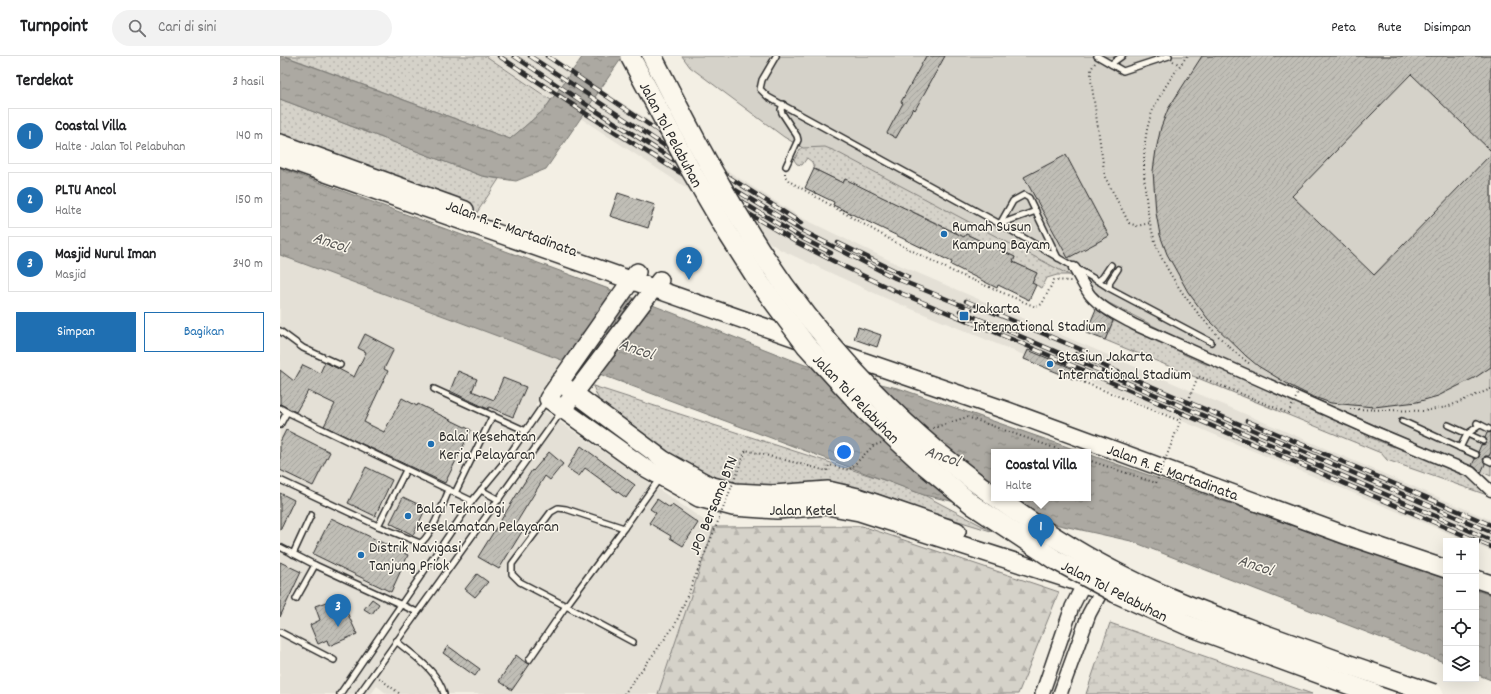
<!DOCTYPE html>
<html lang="id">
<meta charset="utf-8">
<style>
body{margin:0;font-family:Dekko,sans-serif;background:#f2f2f2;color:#202124}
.controls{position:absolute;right:12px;bottom:12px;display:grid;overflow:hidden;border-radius:0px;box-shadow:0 4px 16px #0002}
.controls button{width:36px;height:36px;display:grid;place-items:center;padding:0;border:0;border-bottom:1px solid #e0e0e0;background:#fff;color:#202124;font:20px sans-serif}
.you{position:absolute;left:564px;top:396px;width:14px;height:14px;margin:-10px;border:3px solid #fff;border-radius:50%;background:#1a73e8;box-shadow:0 0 0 6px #1a73e833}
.badge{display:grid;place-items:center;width:26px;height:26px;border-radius:50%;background:#1f6fb2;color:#fff;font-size:13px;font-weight:700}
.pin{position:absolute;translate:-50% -33px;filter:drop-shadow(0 1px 2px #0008)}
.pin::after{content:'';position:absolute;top:21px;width:14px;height:12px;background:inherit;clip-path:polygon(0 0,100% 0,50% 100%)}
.popup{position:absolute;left:711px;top:393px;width:100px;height:52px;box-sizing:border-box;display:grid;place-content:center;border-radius:0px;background:#fff;filter:drop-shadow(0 1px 3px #0005);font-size:13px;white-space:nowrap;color:#757577}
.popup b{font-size:15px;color:#202124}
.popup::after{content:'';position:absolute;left:50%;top:100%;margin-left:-8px;border:8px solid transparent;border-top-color:#fff}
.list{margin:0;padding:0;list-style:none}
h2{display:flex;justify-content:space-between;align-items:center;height:52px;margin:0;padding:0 16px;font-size:17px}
h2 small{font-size:13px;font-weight:400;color:#757577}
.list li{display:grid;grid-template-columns:26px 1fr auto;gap:12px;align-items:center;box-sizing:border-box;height:56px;margin:0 8px 8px;padding:0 8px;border:1px solid #e0e0e0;border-radius:0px}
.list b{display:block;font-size:15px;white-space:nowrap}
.list p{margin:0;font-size:13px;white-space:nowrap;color:#757577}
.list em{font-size:13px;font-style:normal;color:#757577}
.actions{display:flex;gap:8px;padding:12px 16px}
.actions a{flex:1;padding:9px 0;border:1px solid #1f6fb2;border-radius:0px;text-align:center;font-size:14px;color:#1f6fb2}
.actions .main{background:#1f6fb2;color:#fff}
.icon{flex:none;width:22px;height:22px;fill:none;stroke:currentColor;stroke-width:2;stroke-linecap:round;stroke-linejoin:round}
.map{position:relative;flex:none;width:1211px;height:638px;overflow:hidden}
header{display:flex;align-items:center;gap:24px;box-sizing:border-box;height:56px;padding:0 20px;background:#fff;border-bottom:1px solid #e0e0e0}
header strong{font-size:19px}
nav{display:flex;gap:22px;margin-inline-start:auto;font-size:14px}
.search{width:280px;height:36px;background:#f2f2f2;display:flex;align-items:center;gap:10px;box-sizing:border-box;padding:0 14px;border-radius:22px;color:#757577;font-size:15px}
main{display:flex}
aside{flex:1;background:#fff}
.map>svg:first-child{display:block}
</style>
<header>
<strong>Turnpoint</strong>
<div class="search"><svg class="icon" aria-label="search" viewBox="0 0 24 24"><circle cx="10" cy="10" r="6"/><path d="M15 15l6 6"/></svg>Cari di sini</div>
<nav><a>Peta</a><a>Rute</a><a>Disimpan</a></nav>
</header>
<main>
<aside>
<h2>Terdekat<small>3 hasil</small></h2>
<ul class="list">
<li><span class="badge">1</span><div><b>Coastal Villa</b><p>Halte · Jalan Tol Pelabuhan</p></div><em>140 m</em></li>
<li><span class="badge">2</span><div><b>PLTU Ancol</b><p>Halte</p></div><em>150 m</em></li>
<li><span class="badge">3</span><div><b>Masjid Nurul Iman</b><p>Masjid</p></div><em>340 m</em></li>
</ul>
<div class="actions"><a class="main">Simpan</a><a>Bagikan</a></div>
</aside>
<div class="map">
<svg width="1211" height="638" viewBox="0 0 1211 638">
<defs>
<pattern id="grass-dots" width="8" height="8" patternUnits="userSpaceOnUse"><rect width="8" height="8" fill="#d5d2c9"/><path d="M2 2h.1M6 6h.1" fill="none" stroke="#b7b4ad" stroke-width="1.8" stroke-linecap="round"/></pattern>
<pattern id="forest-firs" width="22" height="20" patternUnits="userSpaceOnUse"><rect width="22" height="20" fill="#d5d2c9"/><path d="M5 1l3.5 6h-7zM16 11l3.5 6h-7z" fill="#b7b4ad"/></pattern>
<pattern id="wetland-marsh" width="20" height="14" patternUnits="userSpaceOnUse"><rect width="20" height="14" fill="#d5d2c9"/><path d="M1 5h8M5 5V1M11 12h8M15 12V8" fill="none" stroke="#b7b4ad"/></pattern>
<pattern id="water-ripples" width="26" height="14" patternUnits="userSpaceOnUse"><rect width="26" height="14" fill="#aca9a2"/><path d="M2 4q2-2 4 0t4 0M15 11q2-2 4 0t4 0" fill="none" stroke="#8c8a84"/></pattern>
<pattern id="building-hatch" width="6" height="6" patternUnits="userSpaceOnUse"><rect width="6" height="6" fill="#c0beb6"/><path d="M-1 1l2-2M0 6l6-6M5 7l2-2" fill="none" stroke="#a5a39d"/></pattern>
</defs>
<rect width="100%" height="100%" fill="#f3efe4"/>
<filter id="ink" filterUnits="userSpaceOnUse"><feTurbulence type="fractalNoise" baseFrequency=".025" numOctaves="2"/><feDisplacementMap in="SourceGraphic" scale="8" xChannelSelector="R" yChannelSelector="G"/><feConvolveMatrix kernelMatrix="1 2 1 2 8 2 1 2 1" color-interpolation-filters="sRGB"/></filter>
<g filter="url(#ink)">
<g fill="#e4e0d6">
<polygon points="206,0 271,0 320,33 520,161 617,208 1211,464 1211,495 1196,489 1196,485 1187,485 812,327 605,242 501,194"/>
<polygon points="0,199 290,305 255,349 434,471 378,638 107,638 97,630 91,638 0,638"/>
</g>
<g fill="url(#grass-dots)" stroke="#807e7a">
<polygon points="5,0 206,0 271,44 264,54 230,83"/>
<polygon points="0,43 202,120 219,123 196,158 0,87"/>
<polygon points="508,53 792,219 777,219 767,222 762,232 752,227 757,217 733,206 735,201 686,178 680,190 676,188 681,179 625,152 623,156 565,123 563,127 534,113 532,106 527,102 522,109 517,108 514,104 523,89"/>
<polygon points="835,261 901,294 903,298 925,308 937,309 1082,372 1086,380 1114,391 1119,388 1190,417 1210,440 1107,404 1101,397 825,284"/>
<polygon points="313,330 610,426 644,439 714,476 643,454 604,440 565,428 494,432 452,429 397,403 320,347"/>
</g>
<polygon fill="url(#forest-firs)" stroke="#807e7a" points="582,470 779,536 738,638 378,638 434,471"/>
<polygon fill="url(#wetland-marsh)" stroke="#807e7a" points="830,567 1032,638 806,638"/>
<polygon fill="#d5d2c9" stroke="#807e7a" points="402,0 1211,0 1211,420 905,286 825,245 791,220 555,95 545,91 523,92 504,81 410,11"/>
<g fill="url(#water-ripples)" stroke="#787772">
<polygon points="0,0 4,0 230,83 264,54 303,0 343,0 266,113 236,125 202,120 0,43"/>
<polygon points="0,112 375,250 525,309 621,333 802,396 714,396 714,442 808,442 808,398 1166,523 1166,607 851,485 644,439 0,199"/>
<polygon points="1196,534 1211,539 1211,624 1196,618"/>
</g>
<g fill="url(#building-hatch)" stroke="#2b2b2b">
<polygon points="646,0 665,0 635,54 633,52 616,82 607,77 623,47 621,46"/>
<polygon points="922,0 1211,0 1211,95 1131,18 1012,140 1094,219 1211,98 1211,311 1196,321 1158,340 1137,346 1094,351 1051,347 1031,340 1011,330 978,310 966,300 928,263 908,236 887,198 880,179 876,157 873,115 876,94 881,71 888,53"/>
<polygon points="786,99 829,180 788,202 744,121"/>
<polygon points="534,113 563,127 565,123 684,181 686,178 735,201 733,206 757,217 752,227 756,229 749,244 718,229 717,232 671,209 672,206 553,149 554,146 525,132"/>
<polygon points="338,137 375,149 368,172 330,160"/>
<polygon points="816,253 833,265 825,284 806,277"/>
<polygon points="578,271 601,279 597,291 574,283"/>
<polygon points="85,278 114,293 104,313 108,315 84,366 104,376 122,342 137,350 138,348 191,374 165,427 44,370 55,348 28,335 16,356 0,348 0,314 14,325 23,309 40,317 45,306 74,321 86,296 78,292"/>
<polygon points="748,294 796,314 793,323 744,303"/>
<polygon points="178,315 197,323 192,335 214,344 223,322 246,331 233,361 209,351 208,353 170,335"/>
<polygon points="6,374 50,396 33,430 0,414 0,386"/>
<polygon points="1211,376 1211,396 1209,400 1205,400 1203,403 1205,408 1201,417 1192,409 1195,403 1199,401 1200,398 1198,396 1201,389 1206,387 1207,384 1205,382 1207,377"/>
<polygon points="301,390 355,429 346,442 305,412 299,420 287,412"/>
<polygon points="269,396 283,408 270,424 265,420 235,469 243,474 219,513 198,501 252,414 253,415"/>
<polygon points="86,411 112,424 95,460 68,447"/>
<polygon points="0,437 14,444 0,474"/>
<polygon points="123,441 146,452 133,479 110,467"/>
<polygon points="377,443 390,452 392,449 418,467 403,490 390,482 391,480 369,467 376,457 370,453"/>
<polygon points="51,462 128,499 111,536 33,498"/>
<polygon points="0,506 21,516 0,561"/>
<polygon points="197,518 208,526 195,541 185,533"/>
<polygon points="60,541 77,578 49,590 47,584 38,588 30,569 40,564 35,550"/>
<polygon points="92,543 99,548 92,558 84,553"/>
<polygon points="168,590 200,613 195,620 163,597"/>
<polygon points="236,599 246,607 250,608 232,634 219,625"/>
</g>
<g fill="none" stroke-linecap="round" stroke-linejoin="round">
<g stroke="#2b2b2b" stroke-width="8">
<g id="service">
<polyline points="496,0 482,24 480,33 488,41 720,168 818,225 829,232 931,286"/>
<polyline points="817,0 843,15 889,0"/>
<polyline points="831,8 842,0"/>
<polyline points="503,48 501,54 502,57 517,80 518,84 506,110"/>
<polyline points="720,168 733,145 744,139 749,142 778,202"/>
<polyline points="720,168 756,155"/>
<polyline points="818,225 823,221 831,209"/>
<polyline points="829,232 830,225 838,213"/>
<polyline points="0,275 23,292 60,309"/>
<polyline points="154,333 246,375"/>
<polyline points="0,352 7,356 0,369"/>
<polyline points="7,356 192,445"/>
<polyline points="1122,365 1196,399"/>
<polyline points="1197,367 1209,373"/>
<polyline points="1168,369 1203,385"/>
<polyline points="1180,392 1187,378 1200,369"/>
<polyline points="1207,404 1211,406"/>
<path d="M0 424 98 470 140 487C151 482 164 445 169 434"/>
<polyline points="201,434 219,444"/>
<polyline points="175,437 213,359"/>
<polyline points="98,470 126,414"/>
<polyline points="344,472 286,550 353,586"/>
<polyline points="0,491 35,509"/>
<polyline points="13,498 31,459"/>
<polyline points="16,543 35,509 137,556"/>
<polyline points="0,576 54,604"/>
<path d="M116 585C134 600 158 615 164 638"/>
<polyline points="249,604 286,550 240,526 232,518 232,508 271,456 278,452 286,453 344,472 379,423"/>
<polyline points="60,638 192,445 225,405 266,345"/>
<polyline points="79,638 281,356"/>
</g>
</g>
<g stroke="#2b2b2b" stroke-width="13">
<path id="minor" d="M794 212C799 221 804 231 810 239 822 253 839 260 855 269L1093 375 1191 416 1211 435"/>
</g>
<g stroke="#2b2b2b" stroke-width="16">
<g id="tertiary">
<polyline points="762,638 792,551 804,527 804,520"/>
<polyline points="780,638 809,558 822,534 823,524"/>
</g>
</g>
<g stroke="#2b2b2b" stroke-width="20">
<g id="trunk">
<polyline points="0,87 185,154"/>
<polyline points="0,101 527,286"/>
<polyline points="357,216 268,343 364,411 419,442 453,451 497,454 547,450 579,456 813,531"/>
<polyline points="556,296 725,354 1068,480 1166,513"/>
<polyline points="279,326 384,404 429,429 455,436 493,438 548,434 578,441 677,475"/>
<polyline points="288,346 380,224"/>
<polyline points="1196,523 1211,528"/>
<polyline points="1082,629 1107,638"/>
</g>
</g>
<g stroke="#2b2b2b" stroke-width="2" stroke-dasharray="1 3" stroke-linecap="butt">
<path d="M907 0C895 16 881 35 873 54 865 73 864 93 864 113 865 136 867 160 874 182 886 224 935 283 970 308"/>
<polyline points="893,5 900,9"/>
<polyline points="815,7 811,13 811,24 825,121 849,167 857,170 870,167"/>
<polyline points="505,117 505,120 509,125 613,185 676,217 756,251 762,248 774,224 791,225"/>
<polyline points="793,322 900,365"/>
<polyline points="1070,353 1144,355 1167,351 1211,333"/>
<polyline points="653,372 687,361 786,396"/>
<polyline points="501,403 547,415 549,409 569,414 593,390 601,387"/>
<polyline points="99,622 120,638"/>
<polyline points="344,638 395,569 433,478"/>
</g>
<use href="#service" stroke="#fbf7ec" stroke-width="5"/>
<use href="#minor" stroke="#fbf7ec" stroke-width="10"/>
<use href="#tertiary" stroke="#fbf7ec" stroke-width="13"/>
<use href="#trunk" stroke="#fbf7ec" stroke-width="17"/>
<g stroke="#2b2b2b" stroke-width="4.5">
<g id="rail">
<polyline points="219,0 305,57 394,113 516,186 565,211 613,234 736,285 1211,491"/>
<polyline points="234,0 310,51 397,106 518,180 551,197"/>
<polyline points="250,0 400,100 521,174 615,222 691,253"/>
<polyline points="267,0 405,93 521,167"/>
<polyline points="558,187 628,221"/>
<polyline points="686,245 807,296"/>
<polyline points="680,255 728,275 1211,484"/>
<polyline points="796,298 1211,476"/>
<polyline points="967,365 1211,469"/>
</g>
</g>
<use href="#rail" stroke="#fbf7ec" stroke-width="3" stroke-dasharray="9" stroke-linecap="butt"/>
<g stroke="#2b2b2b" stroke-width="22" stroke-linecap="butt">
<g id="motorway-bridge">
<polyline points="350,0 409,111 447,176 479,226 526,289 587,356 641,406 693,449 774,503 836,537 907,569 1095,638"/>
<path d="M372 0C401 56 429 112 462 165 526 272 613 367 714 440"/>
<path d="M717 442C757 471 799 498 843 520 888 543 935 560 983 578 1040 599 1097 619 1154 638"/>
</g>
</g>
<g stroke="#2b2b2b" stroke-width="2" stroke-dasharray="1 3" stroke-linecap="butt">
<polyline points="808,404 876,427 918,320 1008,357 1018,338"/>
<polyline points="433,478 466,394 501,403"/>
</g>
<use href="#motorway-bridge" stroke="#fbf7ec" stroke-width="19"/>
</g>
</g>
<g fill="#1f6fb2" stroke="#fbf7ec" stroke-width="1.5">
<circle cx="664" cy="178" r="4"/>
<rect x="679" y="255" width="10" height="10" rx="2"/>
<circle cx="770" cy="308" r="4"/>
<circle cx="151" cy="388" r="4"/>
<circle cx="128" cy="460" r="4"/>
<circle cx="81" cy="499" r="4"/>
</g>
<g text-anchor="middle" stroke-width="3" stroke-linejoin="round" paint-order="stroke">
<g font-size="16" fill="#2b2b2b" stroke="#fbf7ec">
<text transform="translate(392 78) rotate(62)" y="6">Jalan Tol Pelabuhan</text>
<text transform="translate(232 171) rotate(20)" y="6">Jalan R. E. Martadinata</text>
<text transform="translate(577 342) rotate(46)" y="6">Jalan Tol Pelabuhan</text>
<text transform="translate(893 415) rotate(20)" y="6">Jalan R. E. Martadinata</text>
<text transform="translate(432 449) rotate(-68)" y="6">JPO Bersama BTN</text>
<text x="523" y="459">Jalan Ketel</text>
<text transform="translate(835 534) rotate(27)" y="6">Jalan Tol Pelabuhan</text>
</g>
<g font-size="16" fill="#2b2b2b" stroke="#fbf7ec" text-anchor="start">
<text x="672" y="175">Rumah Susun<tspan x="672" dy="18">Kampung Bayam</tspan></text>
<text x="693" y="257">Jakarta<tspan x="693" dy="18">International Stadium</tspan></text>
<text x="778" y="305">Stasiun Jakarta<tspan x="778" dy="18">International Stadium</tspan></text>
<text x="159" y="385">Balai Kesehatan<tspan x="159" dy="18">Kerja Pelayaran</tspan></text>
<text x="136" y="457">Balai Teknologi<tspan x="136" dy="18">Keselamatan Pelayaran</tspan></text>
<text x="89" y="496">Distrik Navigasi<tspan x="89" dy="18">Tanjung Priok</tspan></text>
</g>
<g font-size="17" font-style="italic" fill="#585755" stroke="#fbf7ec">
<text transform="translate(51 185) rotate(19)" y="6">Ancol</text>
<text transform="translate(357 292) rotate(19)" y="6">Ancol</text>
<text transform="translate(663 399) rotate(19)" y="6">Ancol</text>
<text transform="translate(976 508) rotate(19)" y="6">Ancol</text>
</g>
</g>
</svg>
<div class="controls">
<button>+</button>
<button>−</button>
<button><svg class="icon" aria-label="locate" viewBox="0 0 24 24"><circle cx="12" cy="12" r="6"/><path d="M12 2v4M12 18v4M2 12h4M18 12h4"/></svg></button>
<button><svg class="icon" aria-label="layers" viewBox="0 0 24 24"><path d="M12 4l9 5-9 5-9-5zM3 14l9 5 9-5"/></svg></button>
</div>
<div class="you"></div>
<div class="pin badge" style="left:761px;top:491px">1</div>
<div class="popup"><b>Coastal Villa</b>Halte</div>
<div class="pin badge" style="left:409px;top:224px">2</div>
<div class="pin badge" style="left:58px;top:571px">3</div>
</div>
</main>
